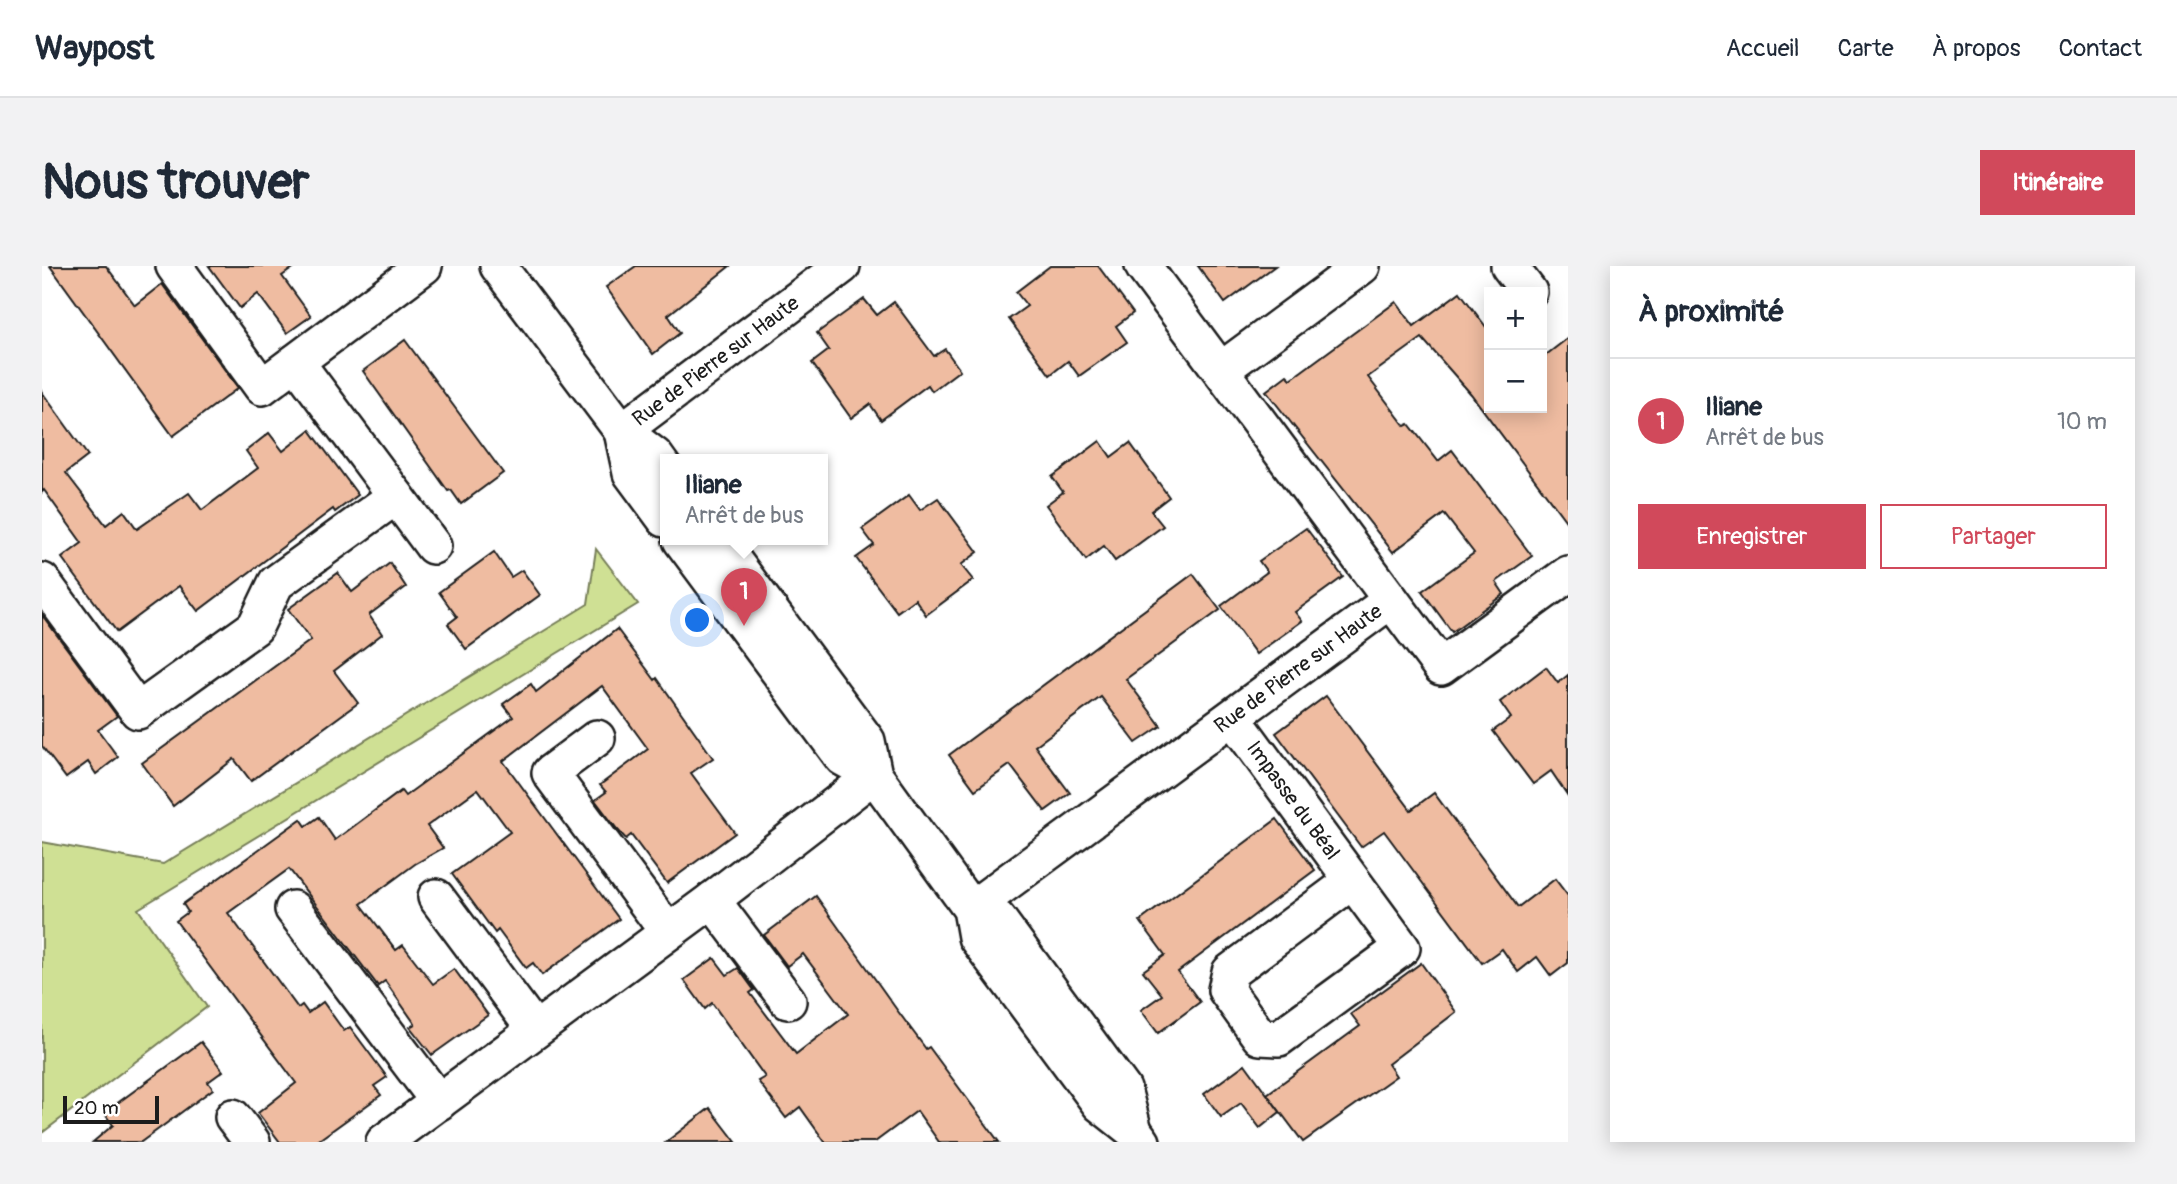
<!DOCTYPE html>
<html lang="fr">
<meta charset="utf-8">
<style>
body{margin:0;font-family:Pangolin,sans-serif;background:#f2f2f3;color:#1f2937}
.controls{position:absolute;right:21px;top:21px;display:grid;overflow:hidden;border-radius:0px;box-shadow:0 4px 18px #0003}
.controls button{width:63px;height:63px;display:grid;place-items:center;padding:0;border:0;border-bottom:2px solid #e0e1e3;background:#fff;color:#1f2937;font:35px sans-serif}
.scale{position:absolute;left:21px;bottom:18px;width:96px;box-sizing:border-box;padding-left:7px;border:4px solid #1c1c1c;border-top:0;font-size:19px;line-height:24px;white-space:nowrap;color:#1c1c1c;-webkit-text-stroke:5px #fff;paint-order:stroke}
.you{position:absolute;left:656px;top:355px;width:24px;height:24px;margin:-18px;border:5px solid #fff;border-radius:50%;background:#1a73e8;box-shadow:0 0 0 10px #1a73e833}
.badge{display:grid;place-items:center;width:46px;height:46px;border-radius:50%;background:#d1495b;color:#fff;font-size:23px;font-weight:700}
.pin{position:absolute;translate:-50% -58px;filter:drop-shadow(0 2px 4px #0008)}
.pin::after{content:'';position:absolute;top:37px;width:24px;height:21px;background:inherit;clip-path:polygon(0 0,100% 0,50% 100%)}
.popup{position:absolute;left:618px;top:188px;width:168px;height:91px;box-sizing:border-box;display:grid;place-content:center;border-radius:0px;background:#fff;filter:drop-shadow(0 2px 5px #0005);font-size:23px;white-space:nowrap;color:#747a83}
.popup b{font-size:26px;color:#1f2937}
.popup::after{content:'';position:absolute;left:50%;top:100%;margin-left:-14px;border:14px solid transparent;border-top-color:#fff}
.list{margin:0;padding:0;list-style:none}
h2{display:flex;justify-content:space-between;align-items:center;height:91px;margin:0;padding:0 28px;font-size:30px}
h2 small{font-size:23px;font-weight:400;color:#747a83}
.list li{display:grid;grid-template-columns:46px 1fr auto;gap:21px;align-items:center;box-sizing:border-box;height:126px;padding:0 28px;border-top:2px solid #e0e1e3}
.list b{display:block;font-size:26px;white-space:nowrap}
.list p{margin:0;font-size:23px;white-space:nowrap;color:#747a83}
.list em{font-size:23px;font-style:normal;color:#747a83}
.actions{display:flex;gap:14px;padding:21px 28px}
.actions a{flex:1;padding:16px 0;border:2px solid #d1495b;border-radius:0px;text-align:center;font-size:24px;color:#d1495b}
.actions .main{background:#d1495b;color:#fff}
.map{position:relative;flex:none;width:1526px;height:876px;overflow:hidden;border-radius:0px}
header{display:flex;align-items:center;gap:42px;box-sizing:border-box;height:98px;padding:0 35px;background:#fff;border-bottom:2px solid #e0e1e3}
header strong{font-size:33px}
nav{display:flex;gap:38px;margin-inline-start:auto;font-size:24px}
.intro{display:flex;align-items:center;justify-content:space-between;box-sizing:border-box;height:168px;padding:0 42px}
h1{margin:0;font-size:49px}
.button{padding:18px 32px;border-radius:0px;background:#d1495b;color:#fff;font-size:24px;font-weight:700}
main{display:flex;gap:42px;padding:0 42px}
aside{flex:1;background:#fff;border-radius:0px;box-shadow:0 4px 18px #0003}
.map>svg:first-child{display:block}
</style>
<header>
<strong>Waypost</strong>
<nav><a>Accueil</a><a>Carte</a><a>À propos</a><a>Contact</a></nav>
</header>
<div class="intro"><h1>Nous trouver</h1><a class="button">Itinéraire</a></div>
<main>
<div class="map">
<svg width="1526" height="876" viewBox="0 0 1526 876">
<rect width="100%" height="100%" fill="#fff"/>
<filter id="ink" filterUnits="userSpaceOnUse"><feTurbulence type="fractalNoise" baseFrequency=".0143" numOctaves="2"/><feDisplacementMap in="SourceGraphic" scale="14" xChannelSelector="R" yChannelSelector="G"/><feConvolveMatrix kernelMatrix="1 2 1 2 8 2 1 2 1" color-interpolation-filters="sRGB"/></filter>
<g filter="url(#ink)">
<polygon fill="#cfe094" stroke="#767e58" stroke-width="2" points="554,283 596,338 96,643 165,741 0,867 0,576 121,598 546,338"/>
<g fill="#efbca1" stroke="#1c1c1c" stroke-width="2">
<polygon points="8,0 64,0 93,39 120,18 196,122 131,170"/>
<polygon points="167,0 254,0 240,10 269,50 245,67 216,28 198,42"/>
<polygon points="594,0 688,0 626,49 638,67 611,88 564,21"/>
<polygon points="1008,0 1056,0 1091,47 1074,60 1085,76 1037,110 1026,95 1008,109 967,53 985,40 974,26"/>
<polygon points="1156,0 1233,0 1183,37"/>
<polygon points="1418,26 1447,65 1447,142 1500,142 1500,92 1526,72 1526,258 1429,128 1380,72 1326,111 1363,160 1367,158 1396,195 1410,184 1490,290 1454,316 1462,328 1410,366 1380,325 1432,287 1402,248 1351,286 1224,125 1245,109 1249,113 1354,36 1372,60"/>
<polygon points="822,33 835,49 852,36 892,90 903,83 918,104 890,125 886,119 839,154 828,138 809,152 770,97 787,84 775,67"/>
<polygon points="363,74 461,207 419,238 409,224 406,225 321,105"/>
<polygon points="0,126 46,190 24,207 64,259 82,245 95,263 147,227 160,244 216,202 204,185 227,167 241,185 268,164 316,229 293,246 291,243 156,345 137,320 75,366 20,292 40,277 2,224 0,226"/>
<polygon points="1058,175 1069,191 1088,177 1127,231 1109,245 1121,260 1073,295 1062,280 1044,294 1004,239 1021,226 1010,211"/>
<polygon points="867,229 878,244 896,232 936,286 919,299 931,314 884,349 873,333 855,346 814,292 832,279 820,263"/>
<polygon points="1264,262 1301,311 1253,346 1260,355 1214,388 1179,340 1225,306 1217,295"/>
<polygon points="452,286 469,311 480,304 498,329 424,383 406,358 415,351 397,326"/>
<polygon points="348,297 364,321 327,349 340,368 292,405 316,437 209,515 192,493 131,540 100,497 269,374 246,343 296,307 310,326"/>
<polygon points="1151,308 1178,344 1084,413 1119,460 1094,477 1059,431 993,480 1028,527 1003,545 968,499 933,524 907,489"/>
<polygon points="0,349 75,450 56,464 76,491 54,508 46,496 24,512 0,480"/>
<polygon points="575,363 613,414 615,412 671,492 649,507 693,567 625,617 589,569 584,573 575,563 553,534 564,526 558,519 606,483 560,420 461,495 577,653 500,709 491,697 484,702 456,664 453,667 410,608 468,566 436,523 385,560 401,582 373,598 319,638 354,684 361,679 391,718 412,703 446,749 390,789 368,761 373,758 343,715 336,720 247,603 186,647 256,742 260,739 266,747 281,736 302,765 308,761 345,811 332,820 339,829 274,876 238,876 216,847 254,817 134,655 146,646 141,638 259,553 264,560 277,551 293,574 359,525 363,530 471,451 461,438 489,418 494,426"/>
<polygon points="1504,401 1516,417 1526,409 1526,530 1509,505 1491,518 1451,465 1469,452 1458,436"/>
<polygon points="1284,430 1369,544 1392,527 1476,641 1513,613 1526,630 1526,697 1509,710 1495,691 1476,706 1460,683 1440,697 1342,565 1319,581 1234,467"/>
<polygon points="1235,553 1273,604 1136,706 1158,736 1116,767 1099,744 1120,729 1101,705 1123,689 1098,655"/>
<polygon points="774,630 855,744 884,783 887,781 957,876 897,876 875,845 833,876 783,876 758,841 744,852 716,815 723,811 670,737 663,743 642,714 672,692 685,709 696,702 712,724 708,727 754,788 806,748 761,688 745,700 722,669"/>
<polygon points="1379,697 1414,746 1346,798 1354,810 1261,876 1225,828 1318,760 1309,748"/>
<polygon points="159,776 181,805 166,816 171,823 99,876 51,876 71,859 62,847"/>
<polygon points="1203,798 1238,846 1218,862 1199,837 1179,851 1162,828"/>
<polygon points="668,842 694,876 624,876"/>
</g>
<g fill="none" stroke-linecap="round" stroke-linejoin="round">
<g stroke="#1c1c1c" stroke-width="40">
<g id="minor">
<polyline points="132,0 220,121 382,0"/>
<polyline points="456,0 580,165 613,190 623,204"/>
<polyline points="1467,0 1487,26"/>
<polyline points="1179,104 1320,0"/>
<path id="s1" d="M580 165 800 0"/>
<polyline points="580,165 589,207 623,253"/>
<polyline points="354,230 391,280"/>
<polyline points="639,274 801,492 832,509"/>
<polyline points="676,274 825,475 832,509 929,643 934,671 1058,838 1092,865 1100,876"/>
<polyline points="0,315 96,445 213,361 234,317 354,230 254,96"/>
<polyline points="1349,334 1399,401 1526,308"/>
<path id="s2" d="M1191 452 1360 682 1237 772 1218 771 1184 724 1188 706 1310 615"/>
<polyline points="555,472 508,507 626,666"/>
<polyline points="394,631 493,764"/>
<polyline points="670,634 746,735"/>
<polyline points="251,643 397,836"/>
<path id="s3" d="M929 643 1349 334 1101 0"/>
<polyline points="929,643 956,653 1081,823 1092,865"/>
<polyline points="191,851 210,876"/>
<polyline points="342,876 670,634 832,509"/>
</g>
</g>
<use href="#minor" stroke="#fff" stroke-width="35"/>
</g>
</g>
<g text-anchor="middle" stroke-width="7" stroke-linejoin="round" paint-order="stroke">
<g font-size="21" fill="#1c1c1c" stroke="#fff">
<text dy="7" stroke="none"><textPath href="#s1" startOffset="117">Rue de Pierre sur Haute</textPath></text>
<text dy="7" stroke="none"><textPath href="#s3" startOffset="406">Rue de Pierre sur Haute</textPath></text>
<text dy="7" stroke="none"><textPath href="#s2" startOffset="102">Impasse du Béal</textPath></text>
</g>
</g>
</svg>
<div class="controls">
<button>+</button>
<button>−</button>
</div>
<div class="scale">20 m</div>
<div class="you"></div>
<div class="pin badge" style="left:702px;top:360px">1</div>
<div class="popup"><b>Iliane</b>Arrêt de bus</div>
</div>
<aside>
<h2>À proximité<small></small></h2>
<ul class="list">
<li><span class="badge">1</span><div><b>Iliane</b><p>Arrêt de bus</p></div><em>10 m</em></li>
</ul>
<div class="actions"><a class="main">Enregistrer</a><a>Partager</a></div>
</aside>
</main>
